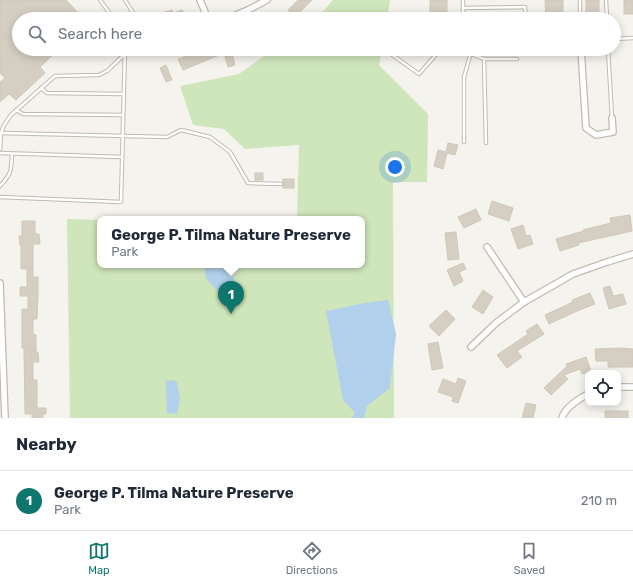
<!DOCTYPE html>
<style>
body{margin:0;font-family:Rubik,sans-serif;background:#f2f2f3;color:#1f2937}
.controls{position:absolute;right:12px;bottom:12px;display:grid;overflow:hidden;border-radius:8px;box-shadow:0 2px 10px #0003}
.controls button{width:36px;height:36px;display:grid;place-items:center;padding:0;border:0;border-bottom:1px solid #e0e1e3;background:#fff;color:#1f2937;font:20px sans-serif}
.you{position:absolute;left:395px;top:167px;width:14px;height:14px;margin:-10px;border:3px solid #fff;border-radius:50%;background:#1a73e8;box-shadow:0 0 0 6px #1a73e833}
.badge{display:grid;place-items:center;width:26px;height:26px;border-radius:50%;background:#0f766e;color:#fff;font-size:13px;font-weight:700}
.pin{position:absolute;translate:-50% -33px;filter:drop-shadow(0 1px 2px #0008)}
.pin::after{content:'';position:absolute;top:21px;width:14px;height:12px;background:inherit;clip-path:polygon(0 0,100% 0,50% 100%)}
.popup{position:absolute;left:97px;top:216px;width:268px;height:52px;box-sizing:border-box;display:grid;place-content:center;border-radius:8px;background:#fff;filter:drop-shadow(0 1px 3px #0005);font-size:13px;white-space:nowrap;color:#747a83}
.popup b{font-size:15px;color:#1f2937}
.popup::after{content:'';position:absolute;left:50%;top:100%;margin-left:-8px;border:8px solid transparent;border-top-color:#fff}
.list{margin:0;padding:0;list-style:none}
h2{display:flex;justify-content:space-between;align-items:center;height:52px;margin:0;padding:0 16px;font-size:17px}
h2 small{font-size:13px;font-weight:400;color:#747a83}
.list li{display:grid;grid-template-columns:26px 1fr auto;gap:12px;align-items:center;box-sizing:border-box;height:60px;padding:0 16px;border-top:1px solid #e0e1e3}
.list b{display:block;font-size:15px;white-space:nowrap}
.list p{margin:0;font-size:13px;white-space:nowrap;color:#747a83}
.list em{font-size:13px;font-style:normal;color:#747a83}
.icon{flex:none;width:22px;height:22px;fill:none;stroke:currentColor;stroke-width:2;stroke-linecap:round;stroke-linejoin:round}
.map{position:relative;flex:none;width:633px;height:418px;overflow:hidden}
.search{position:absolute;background:#fff;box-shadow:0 2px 10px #0003;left:12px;right:12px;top:12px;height:44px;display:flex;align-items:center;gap:10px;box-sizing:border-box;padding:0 14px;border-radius:22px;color:#747a83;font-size:15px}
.sheet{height:112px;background:#fff}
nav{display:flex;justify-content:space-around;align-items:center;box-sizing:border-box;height:56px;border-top:1px solid #e0e1e3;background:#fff;font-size:11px;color:#747a83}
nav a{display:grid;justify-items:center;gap:2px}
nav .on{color:#0f766e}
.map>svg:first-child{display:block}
</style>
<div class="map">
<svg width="633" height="418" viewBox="0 0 633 418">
<rect width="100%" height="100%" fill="#f5f3ed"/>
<g fill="#cfe5ba">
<polygon points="333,0 390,0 387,19 316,19"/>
<polygon points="274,49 382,49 379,65 428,114 427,182 393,182 394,418 70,418 67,219 100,220 100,265 362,265 362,219 297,219 299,145 245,149 224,129 193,125 180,86 239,74"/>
</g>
<g fill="#b0d0eb">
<path d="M204 265H226C233 276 238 281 233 295L221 294 214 287 206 278Z"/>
<polygon points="388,300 396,334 390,388 367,406 364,418 352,418 355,413 343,400 326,311 365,303"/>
<polygon points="172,380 177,382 180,398 177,414 167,413 166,381"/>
</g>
<g fill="#d5cfc3" stroke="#d0c7b7">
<polygon points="0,0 66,0 84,19 19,19 19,49 59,49 40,67 45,73 16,100 9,94 0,102 0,82 5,78 0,73"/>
<polygon points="298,0 312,0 295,17 288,10"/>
<rect x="430" y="0" width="17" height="19"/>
<polygon points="545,0 563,0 563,19 546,19"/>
<rect x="586" y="0" width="13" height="19"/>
<rect x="624" y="0" width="9" height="14"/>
<polygon points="172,10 173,13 182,10 186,19 159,19 166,16 165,12"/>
<polygon points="206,49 232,49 231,50 235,65 228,67 224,53 183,70 178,59"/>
<polygon points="166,65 172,80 166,82 160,68"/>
<polygon points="448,143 458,145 455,155 447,153 443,169 434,166 438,150 446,152"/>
<rect x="255" y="173" width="8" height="7"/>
<rect x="283" y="179" width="11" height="9"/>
<polygon points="492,201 513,208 509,221 488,214"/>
<polygon points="476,209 481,220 464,228 458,217"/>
<polygon points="630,215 632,231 578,243 579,245 560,251 556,239 584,231 583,230 611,223 610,218"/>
<polygon points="22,221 35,221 35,234 39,234 40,244 33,244 33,277 38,277 38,296 37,319 33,319 33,334 36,335 36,352 38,352 39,362 33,362 33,380 37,380 37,408 46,408 46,414 43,414 43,418 32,418 32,414 25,414 24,348 22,348 22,309 28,309 28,296 20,296 20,287 27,287 27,269 21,269 21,244 20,245 19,236 22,236"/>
<polygon points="523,225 526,236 530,235 533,244 518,249 511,229"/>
<polygon points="456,232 459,259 448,260 445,233"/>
<polygon points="463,263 466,269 459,272 463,281 454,286 447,270"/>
<polygon points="610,286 613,296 623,294 626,304 609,309 603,288"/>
<polygon points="483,290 493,297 483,314 472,307"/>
<polygon points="590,293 595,304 577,311 549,324 545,315 573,302 572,300"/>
<polygon points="446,310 455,319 439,336 429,326"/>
<polygon points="537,324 544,334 517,351 522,357 507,368 497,355 528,334 526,331"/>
<polygon points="438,342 443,368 432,370 428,344"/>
<polygon points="620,348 633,349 633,367 608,367 608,361 596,361 595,349"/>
<polygon points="586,357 591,371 582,374 580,369 564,375 568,379 551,395 544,388 567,366 566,364"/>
<polygon points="458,378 466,381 458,403 452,401 453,397 438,392 443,379 456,384"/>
<polygon points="526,403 536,405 533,418 522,418"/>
<rect x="605" y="411" width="23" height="7"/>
</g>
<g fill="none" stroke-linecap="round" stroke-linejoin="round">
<g stroke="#c0bbb0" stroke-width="4.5">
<g id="service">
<polyline points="100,0 114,19"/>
<polyline points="125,0 137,19"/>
<polyline points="463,0 463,19"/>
<polyline points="580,0 580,19"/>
<polyline points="606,0 607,19"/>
<polyline points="463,8 525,7 526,19"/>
<polyline points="614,39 633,38"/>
<polyline points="608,49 612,118"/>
<polyline points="391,54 419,74 441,49"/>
<polyline points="471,54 484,59 517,59"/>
<polyline points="484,59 486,143"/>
<polyline points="41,88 47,93 124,94"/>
<polyline points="16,110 23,114 123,115"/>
<polyline points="1,133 167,137 181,130 210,137 230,152 248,183 281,184"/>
<polyline points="464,142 464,77 472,49"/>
<polyline points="0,149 1,133 4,125 11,115 55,76 99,75 107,71 125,54 152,49"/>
<polyline points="0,153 122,157"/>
<path d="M0 186C12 173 11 171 12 154"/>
<polyline points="0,197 121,202 125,49"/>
</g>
</g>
<g stroke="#c0bbb0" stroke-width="8">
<g id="minor">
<polyline points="200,0 208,19"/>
<polyline points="226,19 248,10 267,0"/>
<polyline points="581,49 586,128 596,135 613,132 612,118"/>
<polyline points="487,247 524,302"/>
<polyline points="0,283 5,418"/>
<polyline points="471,347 496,323 524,302 573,274 607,262 633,254"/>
<polyline points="618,387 633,387"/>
<path d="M562 418C565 407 579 399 588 394"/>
</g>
</g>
<use href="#service" stroke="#fff" stroke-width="2.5"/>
<use href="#minor" stroke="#fff" stroke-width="5.5"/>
</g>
</svg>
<div class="controls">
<button><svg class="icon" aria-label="locate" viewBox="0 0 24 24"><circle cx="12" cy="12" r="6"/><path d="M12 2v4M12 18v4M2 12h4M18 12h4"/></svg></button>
</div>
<div class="you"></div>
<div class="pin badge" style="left:231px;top:314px">1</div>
<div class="popup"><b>George P. Tilma Nature Preserve</b>Park</div>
<div class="search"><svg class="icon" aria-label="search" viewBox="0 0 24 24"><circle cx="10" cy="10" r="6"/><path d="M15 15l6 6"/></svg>Search here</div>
</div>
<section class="sheet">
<h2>Nearby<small></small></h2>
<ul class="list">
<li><span class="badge">1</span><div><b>George P. Tilma Nature Preserve</b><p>Park</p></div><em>210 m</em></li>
</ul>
</section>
<nav>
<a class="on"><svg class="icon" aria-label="map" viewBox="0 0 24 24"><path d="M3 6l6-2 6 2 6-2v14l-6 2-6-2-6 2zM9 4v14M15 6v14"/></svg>Map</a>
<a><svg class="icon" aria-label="directions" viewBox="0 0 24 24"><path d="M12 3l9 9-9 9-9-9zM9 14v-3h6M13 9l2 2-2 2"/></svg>Directions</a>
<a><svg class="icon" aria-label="saved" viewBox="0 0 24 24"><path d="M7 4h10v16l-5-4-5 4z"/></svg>Saved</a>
</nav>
